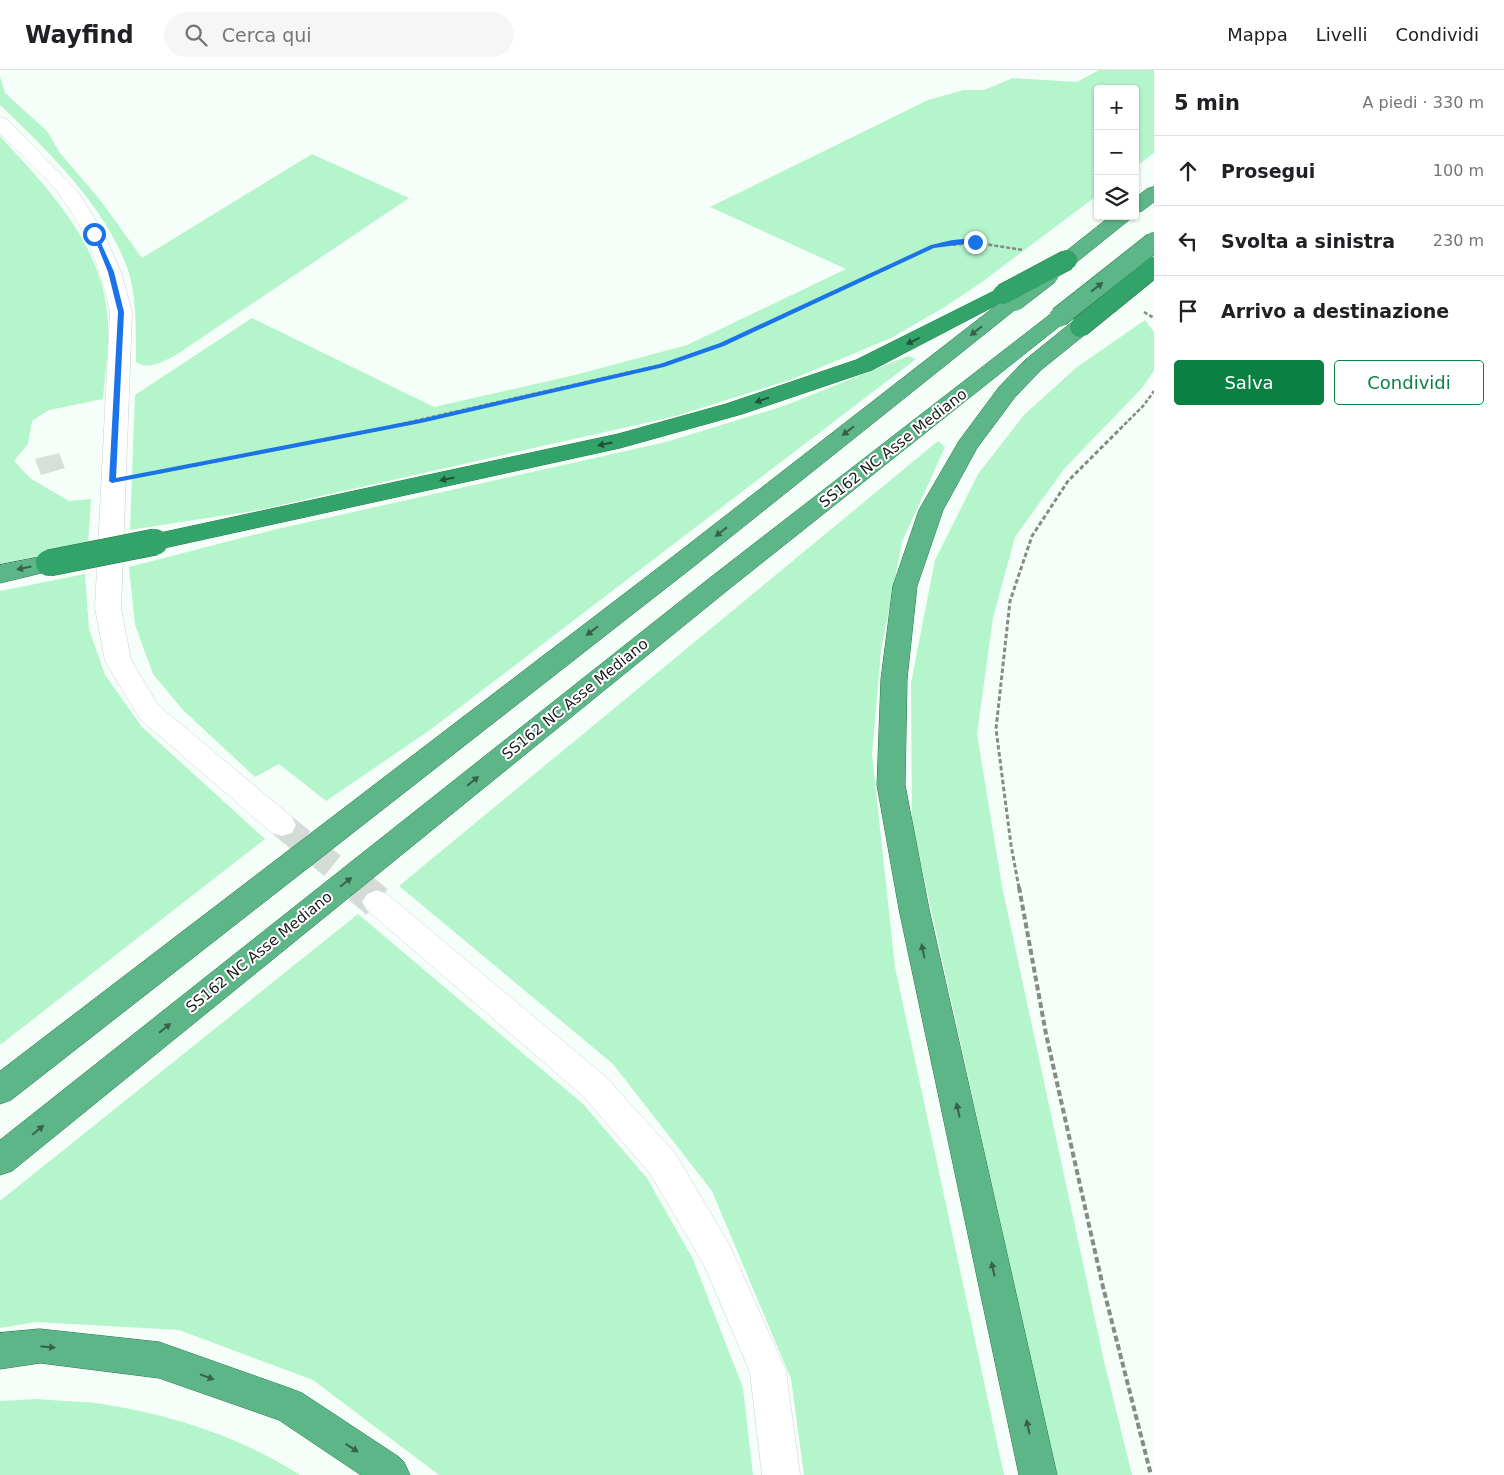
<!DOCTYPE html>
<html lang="it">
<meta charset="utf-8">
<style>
body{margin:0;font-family:"DejaVu Sans",sans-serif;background:#f6f6f6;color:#202124}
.controls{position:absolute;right:15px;top:15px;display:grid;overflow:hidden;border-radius:5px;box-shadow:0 1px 4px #0004}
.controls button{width:45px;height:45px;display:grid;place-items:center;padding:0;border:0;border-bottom:1px solid #e0e0e0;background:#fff;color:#202124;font:25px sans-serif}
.stop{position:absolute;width:15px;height:15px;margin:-11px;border:4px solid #1a73e8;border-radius:50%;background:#fff}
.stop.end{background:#1a73e8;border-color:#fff;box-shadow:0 1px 5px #0008}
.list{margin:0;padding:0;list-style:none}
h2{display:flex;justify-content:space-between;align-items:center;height:65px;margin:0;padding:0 20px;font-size:21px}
h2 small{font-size:16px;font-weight:400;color:#757577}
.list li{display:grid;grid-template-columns:32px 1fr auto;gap:15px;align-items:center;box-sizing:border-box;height:70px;padding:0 20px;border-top:1px solid #e0e0e0}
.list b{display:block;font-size:19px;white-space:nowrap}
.list em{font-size:16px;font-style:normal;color:#757577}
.actions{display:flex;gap:10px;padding:15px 20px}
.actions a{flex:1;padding:11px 0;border:1px solid #0b8043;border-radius:5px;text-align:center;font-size:18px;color:#0b8043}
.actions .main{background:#0b8043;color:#fff}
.icon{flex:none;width:28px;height:28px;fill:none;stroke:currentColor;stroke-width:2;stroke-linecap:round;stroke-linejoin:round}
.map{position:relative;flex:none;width:1154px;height:1405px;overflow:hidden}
header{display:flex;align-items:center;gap:30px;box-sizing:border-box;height:70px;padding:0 25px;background:#fff;border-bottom:1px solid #e0e0e0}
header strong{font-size:24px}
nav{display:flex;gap:28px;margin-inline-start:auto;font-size:18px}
.search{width:350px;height:45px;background:#f6f6f6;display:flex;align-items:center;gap:12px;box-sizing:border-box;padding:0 18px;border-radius:28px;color:#757577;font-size:19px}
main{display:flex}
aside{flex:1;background:#fff}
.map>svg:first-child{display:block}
</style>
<header>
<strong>Wayfind</strong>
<div class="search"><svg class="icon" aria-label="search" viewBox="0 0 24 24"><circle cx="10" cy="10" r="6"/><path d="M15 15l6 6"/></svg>Cerca qui</div>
<nav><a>Mappa</a><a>Livelli</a><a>Condividi</a></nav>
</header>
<main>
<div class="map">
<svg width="1154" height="1405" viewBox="0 0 1154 1405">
<rect width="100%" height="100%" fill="#f6fef9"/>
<g fill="#b4f5cb">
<polygon points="1099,0 1154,0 1154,83 1135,97 1135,19 1098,19 1098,125 982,212 943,238 891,268 790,310 676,346 259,440 130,460 135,325 252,248 434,337 575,305 687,275 846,199 710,137 928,30 964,20 984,20 1013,8 1077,12"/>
<path d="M0 6 5 23 47 61 60 83 101 131 142 188 312 84 409 128 176 285C163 291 150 301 136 292 136 264 137 224 127 197 104 135 47 80 0 35Z"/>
<path d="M0 66C49 120 104 175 108 253 109 278 105 304 103 329L49 340 32 351 28 374 14 391 30 408 69 431 91 429 88 475 0 494Z"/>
<polygon points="1145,250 1154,262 1154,301 1142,318 1064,399 1015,467 993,548 977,664 1002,816 1104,1291 1132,1405 1056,1405 912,753 911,613 935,490 978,404 1024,345 1077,297"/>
<polygon points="908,286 916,289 430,660 326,731 279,694 255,707 183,640 153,604 135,555 129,497 273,460 666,372 784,336"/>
<polygon points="938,371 945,377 902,472 881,581 872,684 895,897 1004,1405 804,1405 791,1309 712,1121 613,994 399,816"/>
<polygon points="85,504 89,559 105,605 142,657 265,769 0,975 0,521"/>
<polygon points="358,844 583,1034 647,1108 693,1189 743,1318 753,1405 439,1405 313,1310 179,1260 36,1252 0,1258 0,1131"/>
<path d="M38 1329C59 1331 82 1331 103 1334 172 1345 241 1367 300 1405H0V1331Z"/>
</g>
<polygon fill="#d7dfd9" points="59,383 65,398 41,405 35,389"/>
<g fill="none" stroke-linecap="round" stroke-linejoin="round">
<polyline stroke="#d5dcd8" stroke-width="26" stroke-dasharray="26 13" stroke-linecap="butt" points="282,755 360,818"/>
<polyline stroke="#d5dcd8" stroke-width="33" stroke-dasharray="33 16" stroke-linecap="butt" points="359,817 377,832"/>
<g stroke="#cad1cc" stroke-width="1">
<g id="tertiary">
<path d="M0 47 7 49 79 123 104 164 121 202 132 242 121 538 131 590 158 635 292 747 296 755 292 763 282 766 272 763 140 649 105 591 95 538 110 242C101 201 87 161 61 127 46 105 19 83 0 64Z"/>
<polygon points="377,820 387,824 606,1007 675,1083 729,1174 786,1301 800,1405 762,1405 750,1302 705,1197 651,1105 584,1027 367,840 362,832 367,824"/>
</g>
</g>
<g stroke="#2a744d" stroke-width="1">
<g id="trunk">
<polygon points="1154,117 1154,132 1142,141 1135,143 1135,128 1147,119"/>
<polygon points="1111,146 1134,146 1073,195 1066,197 1059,195 1056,191 1059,187"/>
<polygon points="1014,225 1021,227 1024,231 1021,235 693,497 11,1030 0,1034 0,1001 675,485 1007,227"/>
<polygon points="1059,241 1066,243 1070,247 1066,251 729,519 12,1101 0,1105 0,1070 711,507 1052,243"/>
<polygon points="1080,251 1088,252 1091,257 1088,262 1041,300 1015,327 977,378 943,440 917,516 907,609 905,715 929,839 1057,1405 1019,1405 899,839 877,715 881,609 893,516 919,440 959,371 999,317 1025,290 1072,252"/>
<polygon points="49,485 58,487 61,493 58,499 0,513 0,495"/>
<polygon points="40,1259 159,1272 289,1318 302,1323 399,1387 404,1392 410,1405 361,1405 279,1350 159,1308 40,1293 0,1299 0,1263"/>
</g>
</g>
<g stroke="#2a744d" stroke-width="1">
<polygon id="motorway" points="1003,218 1010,220 1013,224 1010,228 872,300 742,344 620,378 155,480 146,478 143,472 146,466 155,464 618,364 726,334 856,290 996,220"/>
</g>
<g stroke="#858b87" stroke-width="2.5" stroke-dasharray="4 2" stroke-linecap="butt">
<polyline points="1144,242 1154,248"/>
<polyline points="379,359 661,295 722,275 933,176 978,173 1023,180"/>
<polyline points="1120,359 1144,335 1154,321"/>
</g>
<g stroke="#858b87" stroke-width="3" stroke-dasharray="4.5 2.5" stroke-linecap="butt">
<polyline points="145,405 385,358"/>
<polyline points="1019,818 1011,775 996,659 1010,531 1032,466 1068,411 1121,358"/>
</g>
<polyline stroke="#858b87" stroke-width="4" stroke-dasharray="6 3" stroke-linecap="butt" points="1019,817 1046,964 1103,1217 1151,1405"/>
<use href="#tertiary" fill="#fff" fill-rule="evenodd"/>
<use href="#trunk" fill="#5cb687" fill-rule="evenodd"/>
<use href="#motorway" fill="#33a469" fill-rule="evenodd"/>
<g stroke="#2a744d" stroke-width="21" stroke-linecap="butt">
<g id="trunk-bridge">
<polyline points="1014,231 1049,204"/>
<polyline points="1059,247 1154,172"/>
</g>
</g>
<g stroke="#2a744d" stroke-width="21" stroke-linecap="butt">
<g id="motorway-bridge-far1">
<polyline points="1003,224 1067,190"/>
<polyline points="1080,257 1154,197"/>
</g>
</g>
<g stroke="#2a744d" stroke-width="27" stroke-linecap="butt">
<polyline id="motorway-bridge" points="49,493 155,472"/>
</g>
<use href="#trunk-bridge" stroke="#5cb687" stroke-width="20"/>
<use href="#motorway-bridge-far1" stroke="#33a469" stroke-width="20"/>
<use href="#motorway-bridge" stroke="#33a469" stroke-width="26"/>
</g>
<defs><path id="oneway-solid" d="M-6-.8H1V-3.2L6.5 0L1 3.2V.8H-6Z" transform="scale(1.25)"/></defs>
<g fill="#37614b">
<use href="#oneway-solid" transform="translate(1097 217) rotate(-38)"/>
<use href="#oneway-solid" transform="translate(976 261) rotate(142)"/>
<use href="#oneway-solid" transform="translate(848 361) rotate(142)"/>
<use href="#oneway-solid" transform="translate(721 462) rotate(142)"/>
<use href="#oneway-solid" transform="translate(24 498) rotate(168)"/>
<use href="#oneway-solid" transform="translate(592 561) rotate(142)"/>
<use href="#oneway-solid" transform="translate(473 711) rotate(-39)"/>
<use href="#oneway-solid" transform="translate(346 812) rotate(-39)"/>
<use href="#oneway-solid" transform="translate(923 881) rotate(-102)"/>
<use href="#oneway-solid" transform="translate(165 958) rotate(-39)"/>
<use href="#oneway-solid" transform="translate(958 1040) rotate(-102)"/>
<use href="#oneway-solid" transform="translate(38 1060) rotate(-39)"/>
<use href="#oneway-solid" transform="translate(993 1199) rotate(-102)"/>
<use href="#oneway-solid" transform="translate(48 1277) rotate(6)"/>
<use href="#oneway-solid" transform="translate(207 1307) rotate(20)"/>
<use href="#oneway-solid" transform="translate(1028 1357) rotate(-102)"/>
<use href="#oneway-solid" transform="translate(352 1378) rotate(33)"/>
</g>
<g fill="#23523a">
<use href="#oneway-solid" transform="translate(913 271) rotate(154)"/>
<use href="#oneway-solid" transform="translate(762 330) rotate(161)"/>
<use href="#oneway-solid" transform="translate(605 374) rotate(168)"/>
<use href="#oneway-solid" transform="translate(447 409) rotate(168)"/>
</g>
<path fill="#1a73e8" d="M92 162 97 164 114 202 124 242 116 408 421 349 660 294 720 273 931 175C944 172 966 165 978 172L934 178 724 276 664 297 421 353 112 413 109 411 118 242 108 202Z"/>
<g text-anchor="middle" stroke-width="4" stroke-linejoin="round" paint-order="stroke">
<g font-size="15" fill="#191c1a" stroke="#fff">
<text transform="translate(893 378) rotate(-38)" y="5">SS162 NC Asse Mediano</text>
<text transform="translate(575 629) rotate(-39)" y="5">SS162 NC Asse Mediano</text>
<text transform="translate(259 882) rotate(-39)" y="5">SS162 NC Asse Mediano</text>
</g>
</g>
</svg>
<div class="controls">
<button>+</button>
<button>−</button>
<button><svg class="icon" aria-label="layers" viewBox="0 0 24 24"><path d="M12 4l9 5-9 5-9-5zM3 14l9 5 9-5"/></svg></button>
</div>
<div class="stop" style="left:94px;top:164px"></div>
<div class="stop end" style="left:975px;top:172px"></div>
</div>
<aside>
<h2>5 min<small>A piedi · 330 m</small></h2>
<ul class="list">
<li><svg class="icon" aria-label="ahead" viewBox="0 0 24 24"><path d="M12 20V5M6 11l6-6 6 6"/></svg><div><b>Prosegui</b></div><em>100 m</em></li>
<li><svg class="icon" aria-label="left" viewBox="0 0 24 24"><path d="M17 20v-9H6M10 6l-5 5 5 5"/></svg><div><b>Svolta a sinistra</b></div><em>230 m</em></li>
<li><svg class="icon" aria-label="arrive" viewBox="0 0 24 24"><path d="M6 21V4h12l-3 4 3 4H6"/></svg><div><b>Arrivo a destinazione</b></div></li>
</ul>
<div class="actions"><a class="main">Salva</a><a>Condividi</a></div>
</aside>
</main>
